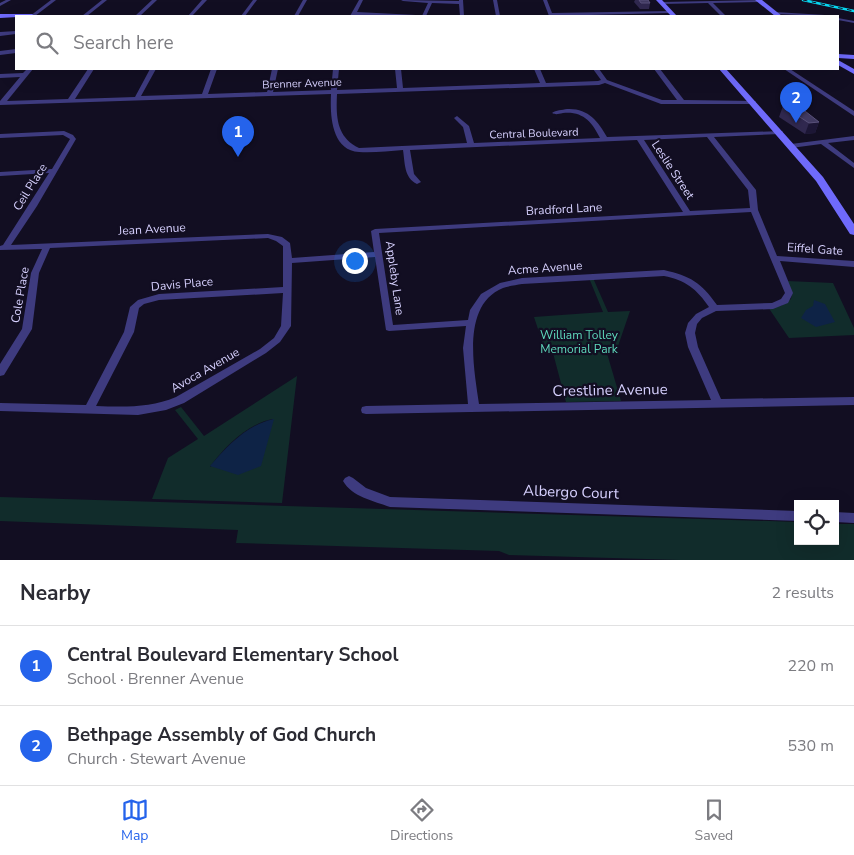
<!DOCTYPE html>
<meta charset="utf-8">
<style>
body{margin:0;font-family:"Nunito Sans",sans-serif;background:#f7f7f7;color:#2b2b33}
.controls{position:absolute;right:15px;bottom:15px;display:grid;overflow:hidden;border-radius:0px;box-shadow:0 5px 20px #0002}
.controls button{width:45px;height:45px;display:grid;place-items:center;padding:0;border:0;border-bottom:1px solid #e1e1e2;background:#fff;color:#2b2b33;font:25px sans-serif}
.you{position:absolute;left:354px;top:260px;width:18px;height:18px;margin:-12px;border:4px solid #fff;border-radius:50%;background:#1a73e8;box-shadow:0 0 0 8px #1a73e833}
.badge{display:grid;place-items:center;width:32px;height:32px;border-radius:50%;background:#2563eb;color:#fff;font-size:16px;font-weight:700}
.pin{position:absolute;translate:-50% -41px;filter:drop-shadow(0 1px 2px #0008)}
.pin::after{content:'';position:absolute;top:26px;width:18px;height:15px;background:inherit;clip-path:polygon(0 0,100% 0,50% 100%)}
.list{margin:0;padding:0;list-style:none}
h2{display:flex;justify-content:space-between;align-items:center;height:65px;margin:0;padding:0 20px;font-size:21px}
h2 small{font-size:16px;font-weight:400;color:#7c7c81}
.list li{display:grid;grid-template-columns:32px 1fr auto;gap:15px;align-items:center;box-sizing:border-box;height:80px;padding:0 20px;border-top:1px solid #e1e1e2}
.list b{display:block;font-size:19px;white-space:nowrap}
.list p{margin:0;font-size:16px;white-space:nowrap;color:#7c7c81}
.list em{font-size:16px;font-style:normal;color:#7c7c81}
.icon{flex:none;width:28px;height:28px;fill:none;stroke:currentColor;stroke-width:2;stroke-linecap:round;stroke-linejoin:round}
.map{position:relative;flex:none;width:854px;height:560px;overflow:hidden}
.search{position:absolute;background:#fff;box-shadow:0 5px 20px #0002;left:15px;right:15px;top:15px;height:55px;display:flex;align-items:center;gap:12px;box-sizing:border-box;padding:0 18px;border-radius:0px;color:#7c7c81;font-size:19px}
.sheet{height:225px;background:#fff}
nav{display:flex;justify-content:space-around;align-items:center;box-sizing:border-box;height:70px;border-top:1px solid #e1e1e2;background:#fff;font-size:14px;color:#7c7c81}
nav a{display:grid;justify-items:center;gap:2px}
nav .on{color:#2563eb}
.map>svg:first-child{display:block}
</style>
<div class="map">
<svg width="854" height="560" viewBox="0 0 854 560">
<rect width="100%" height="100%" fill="#120e22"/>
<g fill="#112c2b" fill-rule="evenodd">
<polygon points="589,278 593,278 608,312 630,311 617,349 606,350 621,401 566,402 553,353 546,353 534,317 603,312"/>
<polygon points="787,281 833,283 854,328 854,335 789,338 768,307 781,306 791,299 792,293"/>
<path d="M297 376 282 503 152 499 168 458 198 439 175 410 181 407 204 436ZM273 419 210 467C224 447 249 423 273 419Z"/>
<polygon points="0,497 798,522 798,541 835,541 835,524 854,524 854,560 680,560 509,555 499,551 236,543 238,530 0,521"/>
</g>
<g fill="#0e2346">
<polygon points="814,300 825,304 835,322 816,327 801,318 806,310 813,306"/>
<path d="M274 419 261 466 238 475 210 466C227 446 248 424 274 419Z"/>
</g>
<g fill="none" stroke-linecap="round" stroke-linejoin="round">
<g fill="#3e3b7f" fill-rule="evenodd">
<polygon points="6,0 11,0 0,6 0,3"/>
<polygon points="51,0 56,0 35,16 30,16"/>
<polygon points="102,0 107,0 87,16 82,16"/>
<polygon points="152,0 157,0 140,16 135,16"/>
<polygon points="202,0 207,0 192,16 188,16"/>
<polygon points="253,0 257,0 245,16 241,16"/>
<polygon points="303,0 307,0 298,16 294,16"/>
<polygon points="359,0 363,0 357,12 416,15 418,16 355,15 354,16 350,16"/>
<polygon points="401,0 459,1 459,0 463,0 464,16 460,16 459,4 432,3 426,16 422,16 428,3 403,1"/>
<polygon points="493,0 497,0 500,16 496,16"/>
<polygon points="543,0 547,0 552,13 669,11 671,12 669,13 549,16"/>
<polygon points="762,0 762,2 760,2 713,3 726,16 721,16 708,3 662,4 660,3 662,2"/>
<polygon points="775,12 825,15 827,16 773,14 773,12"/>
<polygon points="838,18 854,21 854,23 838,20"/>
<polygon points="16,31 16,34 0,36 0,32"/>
<polygon points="16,49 16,53 0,55 0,51"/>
<path d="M27 69H33L7 101 68 99 88 69H94L75 99 135 97 150 69H156L141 96 202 94 211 69H217L208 94 267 92 272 69H278L273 92 331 90 333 69H339L337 90 397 88 395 69H401L403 88 540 83 534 69H540L546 83 598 81 601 80 593 69H599L607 80 662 100H677L654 69H660L684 100 755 101 756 102 753 104H661L605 83 599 85 337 94C336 116 336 137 359 148L467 143 463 127 454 118 457 116 469 126 474 143 600 138C592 122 583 111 563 113 558 114 556 115 552 113 556 110 562 110 567 109 588 108 598 121 607 137L782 131 783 132 780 134 714 137 756 190 758 210 777 256 854 261V267L780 261 793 293 788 303 773 309 716 311 702 318 697 324 695 333 698 347 721 399 854 397V405L366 414 362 413 361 410 362 407 366 406 468 404 463 348 466 326 389 331 386 330 375 257 292 263 291 326 280 342 266 353 184 403 166 410 138 415 0 411V403L86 405 124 332 130 307 138 300 159 294 283 287V246L276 241 268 238 50 248 39 273 32 329 4 375 0 376V364L22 329 31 273 42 249 0 250V246L3 245 49 173 0 176V172L52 169 70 139 63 135 0 138V134L64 131 73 135 76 139 37 206 11 245 268 234 282 237 290 243 292 258 374 252 371 231 375 229 683 212 637 140 410 150 414 174 421 182 417 184C404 178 405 163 403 150 389 151 373 153 359 152 331 150 330 114 331 94L0 105V101L20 77 0 78V74L23 73ZM707 137 748 190 750 208 690 211 644 140ZM751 212 785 293 781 299 772 303 717 305C701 282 690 276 664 270L522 278 500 283 481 294 470 310 468 320 393 325 379 233ZM664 276C685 280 697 289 709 307L696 314 688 323 685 333 688 347 711 400 479 404C474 369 461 305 503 288 509 286 516 285 522 284ZM283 293 281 326 274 338 260 349 176 397C150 408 124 407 96 406L134 332 139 308 144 304 159 300Z"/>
<polygon points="784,69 790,69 854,111 854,116"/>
<polygon points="854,136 854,140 828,143 854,163 854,168 821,144 791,148 788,146 791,144"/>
<path d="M349 476 353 478 366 488 390 497 798 511V521L390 507C374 501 352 497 343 481L345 478Z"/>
<polygon points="835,512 854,513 854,523 835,522"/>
</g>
<g fill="#6f6afb" fill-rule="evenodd">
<polygon points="656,0 662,0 677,16 671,16"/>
<polygon points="755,0 762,0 782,16 775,16"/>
<polygon points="0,14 32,14 35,16 0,18"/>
<polygon points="838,54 854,55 854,59 838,58"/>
<polygon points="838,60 854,69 854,74 838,65"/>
<polygon points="719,69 726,69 823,177 854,224 854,235 850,234 816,181"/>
</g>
<g stroke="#07daf3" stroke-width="2.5">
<polyline id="rail" points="803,0 854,11"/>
</g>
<use href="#rail" stroke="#120e22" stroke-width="1" stroke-dasharray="4.5" stroke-linecap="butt"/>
</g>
<g fill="#30284f">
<polygon points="635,0 648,0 650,3 649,9 640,9 634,2"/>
<polygon points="783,106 819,122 815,133 805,134 779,117"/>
</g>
<polygon fill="#1c1635" points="819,122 815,133 805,134 809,123"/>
<g fill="#413a62" stroke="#59517a">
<polygon points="639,0 648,0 650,3 641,3"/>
<polygon points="796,104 819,122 809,123 783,106"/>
</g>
<g text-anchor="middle" stroke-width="4.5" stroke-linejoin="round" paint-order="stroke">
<g font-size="11" fill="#d6d0fe" stroke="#120e22">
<text transform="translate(302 83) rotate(-2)" y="4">Brenner Avenue</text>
<text transform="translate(534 133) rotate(-2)" y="4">Central Boulevard</text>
</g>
<g font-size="12" fill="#d6d0fe" stroke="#120e22">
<text transform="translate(673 170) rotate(57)" y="4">Leslie Street</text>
<text transform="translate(30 187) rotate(-58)" y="4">Ceil Place</text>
<text transform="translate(564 209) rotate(-3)" y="4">Bradford Lane</text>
<text transform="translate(152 229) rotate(-3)" y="4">Jean Avenue</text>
<text transform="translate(815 249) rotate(4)" y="4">Eiffel Gate</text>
<text transform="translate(545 268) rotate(-4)" y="4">Acme Avenue</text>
<text transform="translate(395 278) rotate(82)" y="4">Appleby Lane</text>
<text transform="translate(182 284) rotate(-5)" y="4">Davis Place</text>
<text transform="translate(20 295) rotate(-80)" y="4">Cole Place</text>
<text transform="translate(205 370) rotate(-30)" y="4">Avoca Avenue</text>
</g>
<g font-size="12" fill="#5fdbbd" stroke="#120e22">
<text x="579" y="339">William Tolley<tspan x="579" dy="14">Memorial Park</tspan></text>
</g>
<g font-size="15" fill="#d6d0fe" stroke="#120e22">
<text transform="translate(610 390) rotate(-1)" y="5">Crestline Avenue</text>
<text transform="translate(571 492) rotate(2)" y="5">Albergo Court</text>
</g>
</g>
</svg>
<div class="controls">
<button><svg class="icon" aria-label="locate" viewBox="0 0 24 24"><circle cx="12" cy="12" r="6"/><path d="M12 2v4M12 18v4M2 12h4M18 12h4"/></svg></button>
</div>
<div class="you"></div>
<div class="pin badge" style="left:238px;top:157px">1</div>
<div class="pin badge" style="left:796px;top:123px">2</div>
<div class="search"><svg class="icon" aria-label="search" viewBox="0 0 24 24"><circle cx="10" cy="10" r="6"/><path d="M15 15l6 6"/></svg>Search here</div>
</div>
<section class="sheet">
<h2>Nearby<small>2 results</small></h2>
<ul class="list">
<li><span class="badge">1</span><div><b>Central Boulevard Elementary School</b><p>School · Brenner Avenue</p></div><em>220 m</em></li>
<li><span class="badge">2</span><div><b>Bethpage Assembly of God Church</b><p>Church · Stewart Avenue</p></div><em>530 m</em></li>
</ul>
</section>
<nav>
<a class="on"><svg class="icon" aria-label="map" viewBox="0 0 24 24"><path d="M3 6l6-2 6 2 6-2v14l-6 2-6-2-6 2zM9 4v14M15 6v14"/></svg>Map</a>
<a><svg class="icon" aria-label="directions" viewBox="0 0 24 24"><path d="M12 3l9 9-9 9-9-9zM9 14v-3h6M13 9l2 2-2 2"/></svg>Directions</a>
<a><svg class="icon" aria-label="saved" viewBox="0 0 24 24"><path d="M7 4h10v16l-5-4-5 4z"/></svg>Saved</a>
</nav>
